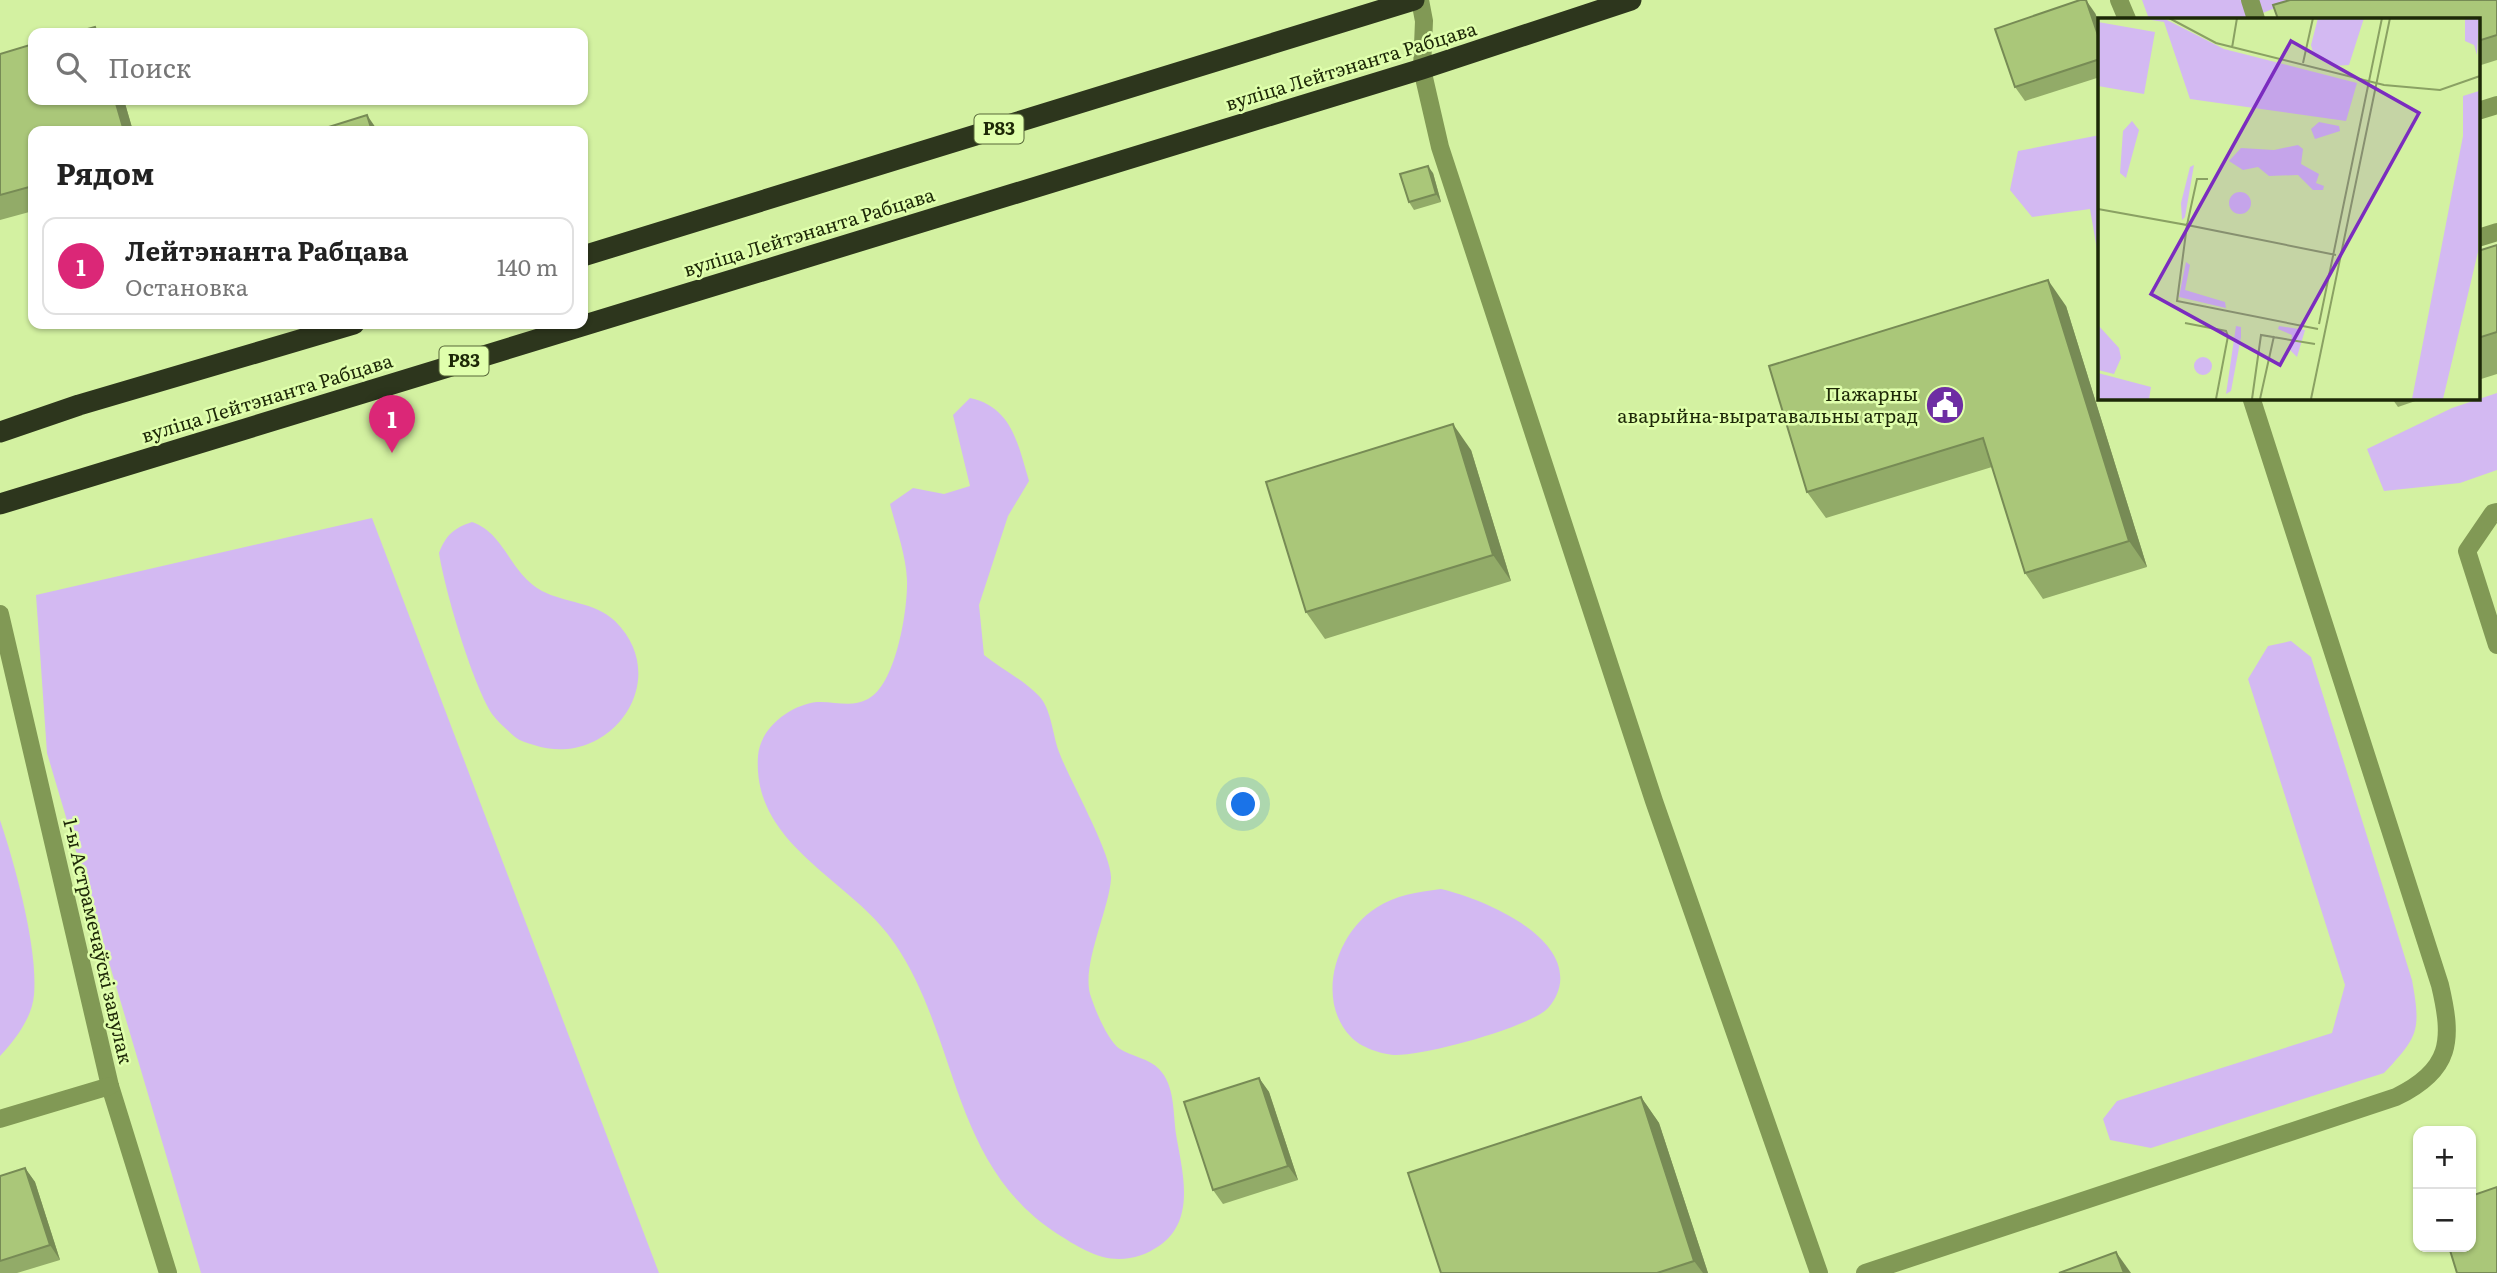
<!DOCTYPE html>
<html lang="ru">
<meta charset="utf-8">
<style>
body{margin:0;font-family:Literata,serif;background:#f2f2f2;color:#222}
.controls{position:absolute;right:21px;bottom:21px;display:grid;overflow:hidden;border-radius:14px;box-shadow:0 2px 5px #0004}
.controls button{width:63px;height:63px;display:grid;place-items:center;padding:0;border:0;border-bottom:2px solid #e0e0e0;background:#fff;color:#222;font:35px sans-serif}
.you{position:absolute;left:1244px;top:805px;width:24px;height:24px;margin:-18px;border:5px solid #fff;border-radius:50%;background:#1a73e8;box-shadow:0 0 0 10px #1a73e833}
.badge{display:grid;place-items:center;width:46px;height:46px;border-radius:50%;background:#db2777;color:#fff;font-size:23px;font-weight:700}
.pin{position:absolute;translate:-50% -58px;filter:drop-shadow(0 2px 4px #0008)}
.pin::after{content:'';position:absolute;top:37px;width:24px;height:21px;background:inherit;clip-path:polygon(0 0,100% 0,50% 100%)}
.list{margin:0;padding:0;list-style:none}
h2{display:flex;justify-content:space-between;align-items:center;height:91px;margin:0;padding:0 28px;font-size:30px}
h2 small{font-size:23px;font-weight:400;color:#767676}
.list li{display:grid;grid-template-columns:46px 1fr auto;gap:21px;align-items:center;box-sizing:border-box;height:98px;margin:0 14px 14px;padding:0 14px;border:2px solid #e0e0e0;border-radius:14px}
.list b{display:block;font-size:26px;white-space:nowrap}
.list p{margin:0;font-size:23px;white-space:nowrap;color:#767676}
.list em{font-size:23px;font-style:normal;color:#767676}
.icon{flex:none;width:38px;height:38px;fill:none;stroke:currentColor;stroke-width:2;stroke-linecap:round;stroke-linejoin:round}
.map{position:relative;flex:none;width:2497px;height:1273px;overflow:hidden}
.search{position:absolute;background:#fff;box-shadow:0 2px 5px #0004;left:28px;top:28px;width:560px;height:77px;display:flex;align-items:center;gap:18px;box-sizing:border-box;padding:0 24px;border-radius:14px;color:#767676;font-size:26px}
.panel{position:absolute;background:#fff;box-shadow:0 2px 5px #0004;left:28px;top:126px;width:560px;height:203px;border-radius:14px}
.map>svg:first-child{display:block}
</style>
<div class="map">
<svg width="2497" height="1273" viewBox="0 0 2497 1273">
<rect width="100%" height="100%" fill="#d3f1a1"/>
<g fill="#d3b9f2">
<polygon points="2142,0 2295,0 2248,19 2149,19"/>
<polygon points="2100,135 2100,267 2090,209 2032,217 2010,190 2018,151"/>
<polygon points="2497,393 2497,470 2460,483 2384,491 2367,449 2452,408"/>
<path d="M970 398C1012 407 1018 444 1029 481L1008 516 979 605 984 655C1001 669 1024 680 1039 696 1051 708 1053 736 1059 752 1069 779 1113 856 1111 879 1109 910 1080 968 1091 997 1096 1012 1108 1041 1120 1049 1131 1056 1150 1059 1159 1069 1175 1085 1173 1113 1176 1134 1182 1171 1197 1220 1159 1246 1147 1254 1134 1259 1119 1259 1096 1259 1075 1245 1056 1233 950 1163 959 1038 895 944 852 879 752 847 758 756 760 728 790 705 817 702 835 701 851 708 868 699 896 685 908 609 907 580 906 555 896 528 890 504L913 488 944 494 970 486 953 415Z"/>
<polygon points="372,518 659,1273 201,1273 47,753 36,595"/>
<path d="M472 522C506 534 509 573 542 591 565 603 595 602 615 621 675 680 609 770 534 745 527 743 520 741 515 737 507 730 498 722 492 714 472 682 445 591 439 553 446 535 454 528 472 522Z"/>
<path d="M2291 641 2311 657 2412 980C2421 1030 2419 1036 2384 1073L2151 1148 2110 1140 2103 1119 2117 1101 2332 1033 2345 985 2248 679 2268 646Z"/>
<path d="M0 820C15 865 38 948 34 995 32 1018 15 1040 0 1056Z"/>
<path d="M1441 889C1480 898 1566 933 1560 983 1559 992 1553 1004 1546 1010 1523 1029 1424 1056 1394 1055 1381 1054 1360 1047 1351 1037 1315 1000 1336 933 1376 908 1396 895 1417 892 1441 889Z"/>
</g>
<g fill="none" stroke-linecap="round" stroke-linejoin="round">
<g stroke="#819955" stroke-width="18">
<polyline points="1420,0 1424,21 1422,69 1440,147 1654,801 1819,1273"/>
<polyline points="2119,0 2127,19"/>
<polyline points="2250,0 2256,19"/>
<polyline points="2478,111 2497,105"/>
<polyline points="2478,238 2497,232"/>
<polyline points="2497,512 2493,513 2467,551 2497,645"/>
<polyline points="0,614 110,1086 168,1273"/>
<polyline points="0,1119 110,1086"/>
<path d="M1865 1273 2396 1097C2452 1070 2453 1040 2440 985L2251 397"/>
</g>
<g stroke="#2d361d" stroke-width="21">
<polyline points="583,256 1414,0"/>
<polyline points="0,432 79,405 354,324"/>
<polyline points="0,504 1422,69 1631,0"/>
</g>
</g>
<g fill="#92ab68">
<polygon points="2497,0 2497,60 2478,66 2478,19"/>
<polygon points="2095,13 2100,25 2100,77 2025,101 2015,87"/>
<polygon points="0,54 33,100 124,100 133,131 33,131 33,211 0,220"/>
<polygon points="1433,173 1441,202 1414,210 1409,202"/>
<polygon points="2497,245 2497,374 2478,380 2478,251"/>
<polygon points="2066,306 2147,567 2043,599 2025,573 1992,467 1826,518 1807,492"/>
<polygon points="2391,397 2427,397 2398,407"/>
<polygon points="1471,450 1511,581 1325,639 1306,612"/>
<polygon points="1259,1078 1269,1092 1298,1180 1223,1204 1213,1190"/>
<polygon points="1641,1097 1659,1123 1708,1273 1441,1273"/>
<polygon points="25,1168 35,1182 60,1260 17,1273 0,1273 0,1176"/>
</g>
<g fill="#778b55">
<polygon points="2086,0 2095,13 2100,25 2100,41"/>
<polygon points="115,100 124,100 133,131 124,131"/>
<polygon points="367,115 378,131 372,131"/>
<polygon points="1428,166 1433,173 1441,202 1436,194"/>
<polygon points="2048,280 2066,306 2147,567 2129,541"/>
<polygon points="1453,424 1471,450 1511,581 1493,555"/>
<polygon points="1259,1078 1269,1092 1298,1180 1288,1166"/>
<polygon points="1641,1097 1659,1123 1708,1273 1703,1273 1694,1261"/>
<polygon points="25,1168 35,1182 60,1260 50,1245"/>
<polygon points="2116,1252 2131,1273 2124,1273"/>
</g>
<g fill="#aac779" stroke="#778b55" stroke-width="2">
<polygon points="2080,0 2086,0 2100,41 2100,59 2015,87 1995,29"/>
<polygon points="2290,0 2497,0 2497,35 2478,41 2478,19 2278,19 2273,5"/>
<polygon points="95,27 97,33 73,33"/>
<polygon points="33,44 33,100 115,100 124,131 33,131 33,186 0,195 0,54"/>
<polygon points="367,115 372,131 316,131"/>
<polygon points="1428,166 1436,194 1409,202 1400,174"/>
<polygon points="2497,245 2497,332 2478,338 2478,251"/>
<polygon points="2048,280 2129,541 2025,573 1983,438 1807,492 1769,366"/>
<polygon points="1453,424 1493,555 1306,612 1266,482"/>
<polygon points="1259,1078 1288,1166 1213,1190 1184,1102"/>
<polygon points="1641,1097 1694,1261 1657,1273 1441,1273 1408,1173"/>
<polygon points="25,1168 50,1245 0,1261 0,1176"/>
<polygon points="2497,1187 2497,1273 2457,1273 2449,1247 2471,1247 2471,1196"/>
<polygon points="2116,1252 2124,1273 2059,1273"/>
</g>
<defs>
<g id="civic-disc" transform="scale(2.0125)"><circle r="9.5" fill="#6e2ea3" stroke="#e0ffad"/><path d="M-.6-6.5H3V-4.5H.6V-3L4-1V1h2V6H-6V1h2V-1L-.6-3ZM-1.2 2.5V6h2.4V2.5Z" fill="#fff"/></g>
</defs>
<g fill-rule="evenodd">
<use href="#civic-disc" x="1945" y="405"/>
</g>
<g text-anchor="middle" stroke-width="5" stroke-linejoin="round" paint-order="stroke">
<g fill="#e0ffad" stroke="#586839" stroke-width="2">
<rect x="974.5" y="114.5" width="49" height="29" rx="5"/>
<rect x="439.5" y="346.5" width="49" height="29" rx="5"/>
</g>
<g font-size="18" font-weight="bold" fill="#1d2807">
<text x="999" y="135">Р83</text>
<text x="464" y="367">Р83</text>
</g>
<g font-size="19" fill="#1d2807" stroke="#e0ffad">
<text transform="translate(1351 66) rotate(-17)" y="7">вуліца Лейтэнанта Рабцава</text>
<text transform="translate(809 232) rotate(-17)" y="7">вуліца Лейтэнанта Рабцава</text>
<text transform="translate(267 398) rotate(-17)" y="7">вуліца Лейтэнанта Рабцава</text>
<text transform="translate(98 941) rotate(77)" y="7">1-ы Астрамечаўскі завулак</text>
</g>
<g font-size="19" fill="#1d2807" stroke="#e0ffad" text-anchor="end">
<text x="1918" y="401">Пажарны<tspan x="1918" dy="22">аварыйна-выратавальны атрад</tspan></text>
</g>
</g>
<g transform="translate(2098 18)">
<rect width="382" height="382" fill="#d3f1a1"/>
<path d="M41 0H65L126 31 259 65 248 103 92 81 66 4ZM220 0H266L251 47 234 48 216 38 213 27ZM367 0H381L379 37 376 27 367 23ZM0 4 57 14 46 76 0 68ZM381 73 380 234 345 381H314L365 118V78ZM34 103 41 112 28 160 22 155 25 113ZM221 104 241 108 242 113 217 121 213 111ZM200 127 205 131 203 146 221 156 218 165 226 168 225 172H215L200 157 171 158 160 149 145 152 131 143 143 130 176 132ZM96 147 87 199 84 202 83 185 92 149ZM131 185a11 11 0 1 1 22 0a11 11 0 1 1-22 0ZM88 244 92 247 87 272 127 284 128 290 81 279ZM0 307 21 330 23 340 16 356 0 352ZM138 308 143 309V319L133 373 128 376ZM181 308 207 312 199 339 192 332 194 317 180 311ZM96 348a9 9 0 1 1 18 0a9 9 0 1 1-18 0ZM0 355 53 369 51 381H0Z" fill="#d3b9f2"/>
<path fill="none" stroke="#8aa163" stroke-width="2" d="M71 0 118 25 286 67 342 72 382 58M134 30 139 0M205 45 215 0M0 191 89 207 99 161H110M87 305 128 313 130 318 118 381M221 306 284 0M220 311 79 283 89 207 238 237M154 381 163 317 217 326M162 381 176 318M213 381 292 0"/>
<path fill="#7b2cbf" fill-opacity="0.15" stroke="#7b2cbf" stroke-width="3.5" d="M193 23 321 95 182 347 53 276Z"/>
<rect width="382" height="382" fill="none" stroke="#1d2807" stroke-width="3.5"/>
</g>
</svg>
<div class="controls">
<button>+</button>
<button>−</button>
</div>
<div class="you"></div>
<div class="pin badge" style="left:392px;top:453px">1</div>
<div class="search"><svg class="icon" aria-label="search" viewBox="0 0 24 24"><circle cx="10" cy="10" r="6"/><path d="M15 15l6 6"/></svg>Поиск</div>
<section class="panel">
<h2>Рядом<small></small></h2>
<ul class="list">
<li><span class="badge">1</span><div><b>Лейтэнанта Рабцава</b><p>Остановка</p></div><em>140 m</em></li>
</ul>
</section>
</div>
